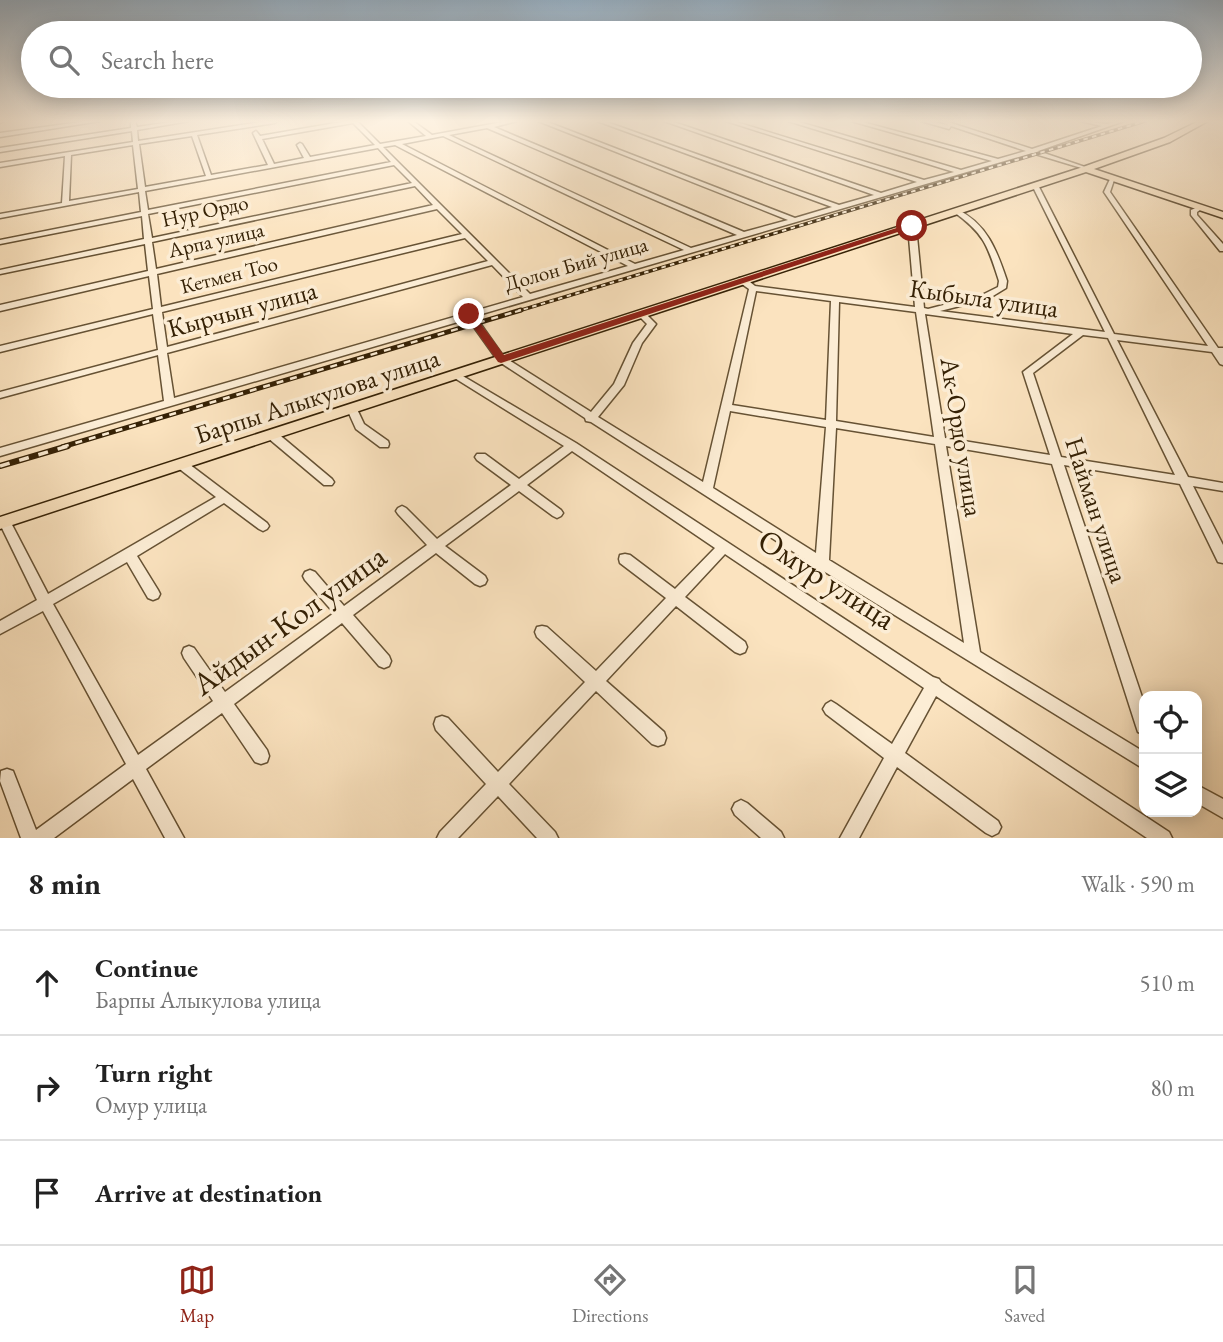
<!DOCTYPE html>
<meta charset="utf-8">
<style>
body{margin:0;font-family:"EB Garamond",serif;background:#f6f6f6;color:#222}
.controls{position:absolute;right:21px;bottom:21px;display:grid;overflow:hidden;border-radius:14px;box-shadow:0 4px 18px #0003}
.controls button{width:63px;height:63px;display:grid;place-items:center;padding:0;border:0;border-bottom:2px solid #e0e0e0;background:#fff;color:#222;font:35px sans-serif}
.stop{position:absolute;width:21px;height:21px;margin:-16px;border:5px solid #8f2418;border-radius:50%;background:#fff}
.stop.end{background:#8f2418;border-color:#fff;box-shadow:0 2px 7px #0008}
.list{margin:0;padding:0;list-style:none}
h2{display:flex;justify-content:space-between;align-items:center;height:91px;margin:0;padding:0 28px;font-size:30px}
h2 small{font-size:23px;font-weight:400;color:#767676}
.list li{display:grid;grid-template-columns:46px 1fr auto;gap:21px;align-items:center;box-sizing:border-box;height:105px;padding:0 28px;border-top:2px solid #e0e0e0}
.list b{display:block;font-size:26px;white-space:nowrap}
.list p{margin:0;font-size:23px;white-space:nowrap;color:#767676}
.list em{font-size:23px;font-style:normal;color:#767676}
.icon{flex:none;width:38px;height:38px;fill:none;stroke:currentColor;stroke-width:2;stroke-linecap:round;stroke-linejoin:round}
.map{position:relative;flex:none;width:1223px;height:838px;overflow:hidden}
.search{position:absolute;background:#fff;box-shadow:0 4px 18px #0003;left:21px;right:21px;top:21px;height:77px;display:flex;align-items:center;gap:18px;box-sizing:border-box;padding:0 24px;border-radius:38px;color:#767676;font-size:26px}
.sheet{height:406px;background:#fff}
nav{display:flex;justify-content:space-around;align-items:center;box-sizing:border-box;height:98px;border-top:2px solid #e0e0e0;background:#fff;font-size:19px;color:#767676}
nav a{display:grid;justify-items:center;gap:4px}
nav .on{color:#8f2418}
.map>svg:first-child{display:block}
</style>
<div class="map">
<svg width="1223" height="838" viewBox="0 0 1223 838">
<rect width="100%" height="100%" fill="#fbe3bf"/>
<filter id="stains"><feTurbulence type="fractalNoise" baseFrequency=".00286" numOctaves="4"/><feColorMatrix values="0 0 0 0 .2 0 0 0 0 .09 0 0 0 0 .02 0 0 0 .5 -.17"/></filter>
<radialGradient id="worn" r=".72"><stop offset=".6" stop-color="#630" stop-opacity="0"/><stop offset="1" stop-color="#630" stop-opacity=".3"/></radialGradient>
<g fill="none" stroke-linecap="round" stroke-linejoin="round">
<g stroke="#665234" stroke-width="3">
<g id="minor">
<polygon points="0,121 4,121 0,123"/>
<polygon points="88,121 100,121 0,137 0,133"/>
<path d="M131 121H135L137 127 178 121H189L137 130 138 141 267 121H277L275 123 197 135 211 175 268 165 253 133 256 131 260 136 347 121H357L380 144 426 136 408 121H413L432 135 508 121H517L494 127 744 232 788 220 538 121H545L795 218 832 207 597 121H604L839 205 874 195 664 121H671L881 193 917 182 726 121H733L924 180 954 172 788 121H796L961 170 992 161 851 121H859L998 159 1026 151 951 126 949 129 921 121H929L948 125 938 121H945L1032 149 1102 126 1080 121 1107 124 1118 121H1124L1038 151 1088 168V170L1032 153 475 316 504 357 591 412 614 384 633 343 647 324 637 314 641 311 644 312 656 324 642 343 624 385 598 417 703 482 749 289 739 282V278H745L755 286 915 307 908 226 912 224 916 226 924 308 928 309 982 295 998 287 999 281C988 247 985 234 954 212L953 211 956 209C987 223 997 251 1007 281L1006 288 988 299 940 311 1105 332 1032 185 1033 184 1038 185 1114 334 1208 346 1104 192 1111 177H1115L1110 192 1218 348H1223V365L1220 364 1212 352 1117 340 1188 477 1223 483V491L1193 486 1223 545V563L1218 562 1180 484 1064 465 1144 703V734L1138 732 1136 726 1052 464 946 446 980 652 1144 752V769L817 567 591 422 586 421 585 418 498 361 468 319 0 456V448L164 401 158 355 0 398V392L158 350 153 314 0 352V346L153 309 149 276 0 311V305L148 271 145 244 0 274V270L144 239 142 216 0 244V240L141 212 139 192 0 218V214L62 203 65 156 0 167V163L133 142 132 131 0 152V148L131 128ZM353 123 375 145 310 157 302 144 300 143 297 145 304 158 274 164 262 139ZM487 128 737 235 691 248 449 135ZM192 136 206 176 145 187 139 144ZM443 136 684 250 635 264 402 144ZM133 145 138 189 69 201 71 155ZM395 145 628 266 530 294 383 147ZM378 148 391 162 148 210 145 191ZM394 165 412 183 152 238 148 214ZM415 186 433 205 156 269 152 242ZM437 209 462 234 161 307 157 274ZM465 238 488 261 167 347 162 312ZM492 265 523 297 174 398 167 353ZM756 291 831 301 826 420 732 405ZM839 302 916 312 934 437 836 421ZM925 314 1073 334 1023 372 1050 455 945 438ZM1083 335 1108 338 1175 475 1061 457 1033 373ZM730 411 826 427 816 553 713 488ZM836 428 935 444 964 643 829 560Z"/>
<polygon points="1198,207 1203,208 1197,212 1197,215 1223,244 1223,251 1220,251 1191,215 1191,210"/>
<polygon points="456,372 576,443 933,677 939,679 941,682 1169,832 1172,838 1147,838 936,696 905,753 998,821 1001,827 998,833 992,836 986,833 897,767 859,838 840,838 884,758 826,714 823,709 826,704 831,701 836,704 892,744 924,688 725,554 685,597 745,642 747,647 745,652 740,654 735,652 676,606 606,681 664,732 666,738 664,744 658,746 652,744 596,691 509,784 555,832 558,838 537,838 498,796 458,838 437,838 440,832 486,784 436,730 434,724 436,718 442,716 448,718 498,772 585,682 537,637 535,632 537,627 542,626 547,627 596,671 666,598 620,563 619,559 620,555 625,554 630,555 675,589 715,548 572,451 527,485 561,510 563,513 561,516 557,518 553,516 519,491 445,546 485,576 487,580 485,584 480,586 475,584 436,553 353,615 389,656 391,661 389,666 384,668 379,666 342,623 234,704 267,750 269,756 267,762 261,764 255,762 222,713 146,769 184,838 165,838 133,779 54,838 21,838 0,781 1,771 7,769 13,771 36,830 126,764 43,611 0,634 0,621 37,600 0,524 1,519 5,517 9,519 48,594 216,497 177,467 175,464 177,461 185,461 267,523 269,526 267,529 263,531 259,529 224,503 137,556 158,590 160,594 158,598 153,600 148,598 127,562 53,604 138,755 213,701 184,658 182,653 184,648 189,646 194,648 225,692 334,613 305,580 303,576 305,572 310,570 315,572 344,606 427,545 398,514 396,511 398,508 402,506 406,508 437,539 511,485 477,460 475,457 477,454 485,454 519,479 564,446 453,377 451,375 453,373"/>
<polygon points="352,406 356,407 364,424 388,441 389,444 388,447 380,447 356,429 347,409"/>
<polygon points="272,431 276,432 332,479 334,482 332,485 324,485 268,438 267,435 268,432"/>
<polygon points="1197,785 1223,799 1223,818 1197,803"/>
<polygon points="741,800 747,803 781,832 784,838 761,838 735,815 732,809 735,803"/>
</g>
</g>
<g stroke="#352105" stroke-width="3">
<polygon id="major" points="1199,121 1208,121 1170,142 1094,169 1223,212 1223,218 1086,172 0,529 0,517 1083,167 1164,138"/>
</g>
<use href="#minor" fill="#fcedd5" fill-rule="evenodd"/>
<use href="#major" fill="#fbe3bf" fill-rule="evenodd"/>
<g stroke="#352105" stroke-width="3.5">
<polyline id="rail-far2" points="515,312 1145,121"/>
</g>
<g stroke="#352105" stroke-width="5">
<polyline id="rail-far1" points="62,447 521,310"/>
</g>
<g stroke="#352105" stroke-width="6">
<polyline id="rail" points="0,466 68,446"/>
</g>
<use href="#rail-far2" stroke="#fcedd5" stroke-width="2" stroke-dasharray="4.5" stroke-linecap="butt"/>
<use href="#rail-far1" stroke="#fcedd5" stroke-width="2.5" stroke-dasharray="7" stroke-linecap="butt"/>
<use href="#rail" stroke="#fcedd5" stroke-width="3.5" stroke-dasharray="10" stroke-linecap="butt"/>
</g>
<linearGradient id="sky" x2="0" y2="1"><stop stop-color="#95acbe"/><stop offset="0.51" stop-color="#fdf2e2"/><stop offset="1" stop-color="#fdf2e2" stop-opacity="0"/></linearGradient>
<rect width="1223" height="238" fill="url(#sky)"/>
<polygon fill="#8f2418" points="909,224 916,226 501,363 498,362 464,314 472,312 504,355"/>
<g text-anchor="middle" stroke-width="7" stroke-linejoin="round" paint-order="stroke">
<g font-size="21" fill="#352105" stroke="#fcedd5">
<text transform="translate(205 211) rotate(-12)" y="7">Нур Ордо</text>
<text transform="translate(216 240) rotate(-13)" y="7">Арпа улица</text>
<text transform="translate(576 264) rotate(-16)" y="7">Долон Бий улица</text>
<text transform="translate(229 275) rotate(-14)" y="7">Кетмен Тоо</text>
</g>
<g font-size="26" fill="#352105" stroke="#fcedd5">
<text transform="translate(984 298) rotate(8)" y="9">Кыбыла улица</text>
<text transform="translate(242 309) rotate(-15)" y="9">Кырчын улица</text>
<text transform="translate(317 396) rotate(-18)" y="9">Барпы Алыкулова улица</text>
<text transform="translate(962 437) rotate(81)" y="9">Ак-Ордо улица</text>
<text transform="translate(1097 510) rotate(72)" y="9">Найман улица</text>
</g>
<g font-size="32" fill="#352105" stroke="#fcedd5">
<text transform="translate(827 579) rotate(33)" y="11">Омур улица</text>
<text transform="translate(289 620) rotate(-36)" y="11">Айдын-Кол улица</text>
</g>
</g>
<rect width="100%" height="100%" filter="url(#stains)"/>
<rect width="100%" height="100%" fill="url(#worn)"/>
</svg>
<div class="controls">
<button><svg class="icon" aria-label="locate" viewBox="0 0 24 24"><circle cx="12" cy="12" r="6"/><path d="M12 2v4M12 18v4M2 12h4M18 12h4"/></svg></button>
<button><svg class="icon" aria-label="layers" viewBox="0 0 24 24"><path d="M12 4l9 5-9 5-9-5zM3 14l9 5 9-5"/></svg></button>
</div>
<div class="stop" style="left:912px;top:226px"></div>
<div class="stop end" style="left:469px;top:314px"></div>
<div class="search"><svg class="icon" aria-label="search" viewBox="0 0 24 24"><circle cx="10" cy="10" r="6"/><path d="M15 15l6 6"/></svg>Search here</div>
</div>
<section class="sheet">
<h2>8 min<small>Walk · 590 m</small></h2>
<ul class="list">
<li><svg class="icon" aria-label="ahead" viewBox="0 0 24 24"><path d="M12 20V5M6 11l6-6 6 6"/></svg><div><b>Continue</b><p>Барпы Алыкулова улица</p></div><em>510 m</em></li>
<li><svg class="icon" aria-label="right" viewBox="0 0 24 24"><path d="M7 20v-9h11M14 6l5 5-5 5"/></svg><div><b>Turn right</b><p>Омур улица</p></div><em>80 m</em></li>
<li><svg class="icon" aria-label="arrive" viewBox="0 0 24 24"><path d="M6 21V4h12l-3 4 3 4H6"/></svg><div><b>Arrive at destination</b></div></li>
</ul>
</section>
<nav>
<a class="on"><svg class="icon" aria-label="map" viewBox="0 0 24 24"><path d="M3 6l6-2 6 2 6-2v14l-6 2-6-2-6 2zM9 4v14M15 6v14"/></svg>Map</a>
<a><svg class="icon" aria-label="directions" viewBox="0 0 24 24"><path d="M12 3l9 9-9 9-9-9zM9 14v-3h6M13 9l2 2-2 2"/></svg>Directions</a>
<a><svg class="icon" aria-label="saved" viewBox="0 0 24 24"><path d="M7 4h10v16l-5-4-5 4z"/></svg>Saved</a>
</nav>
